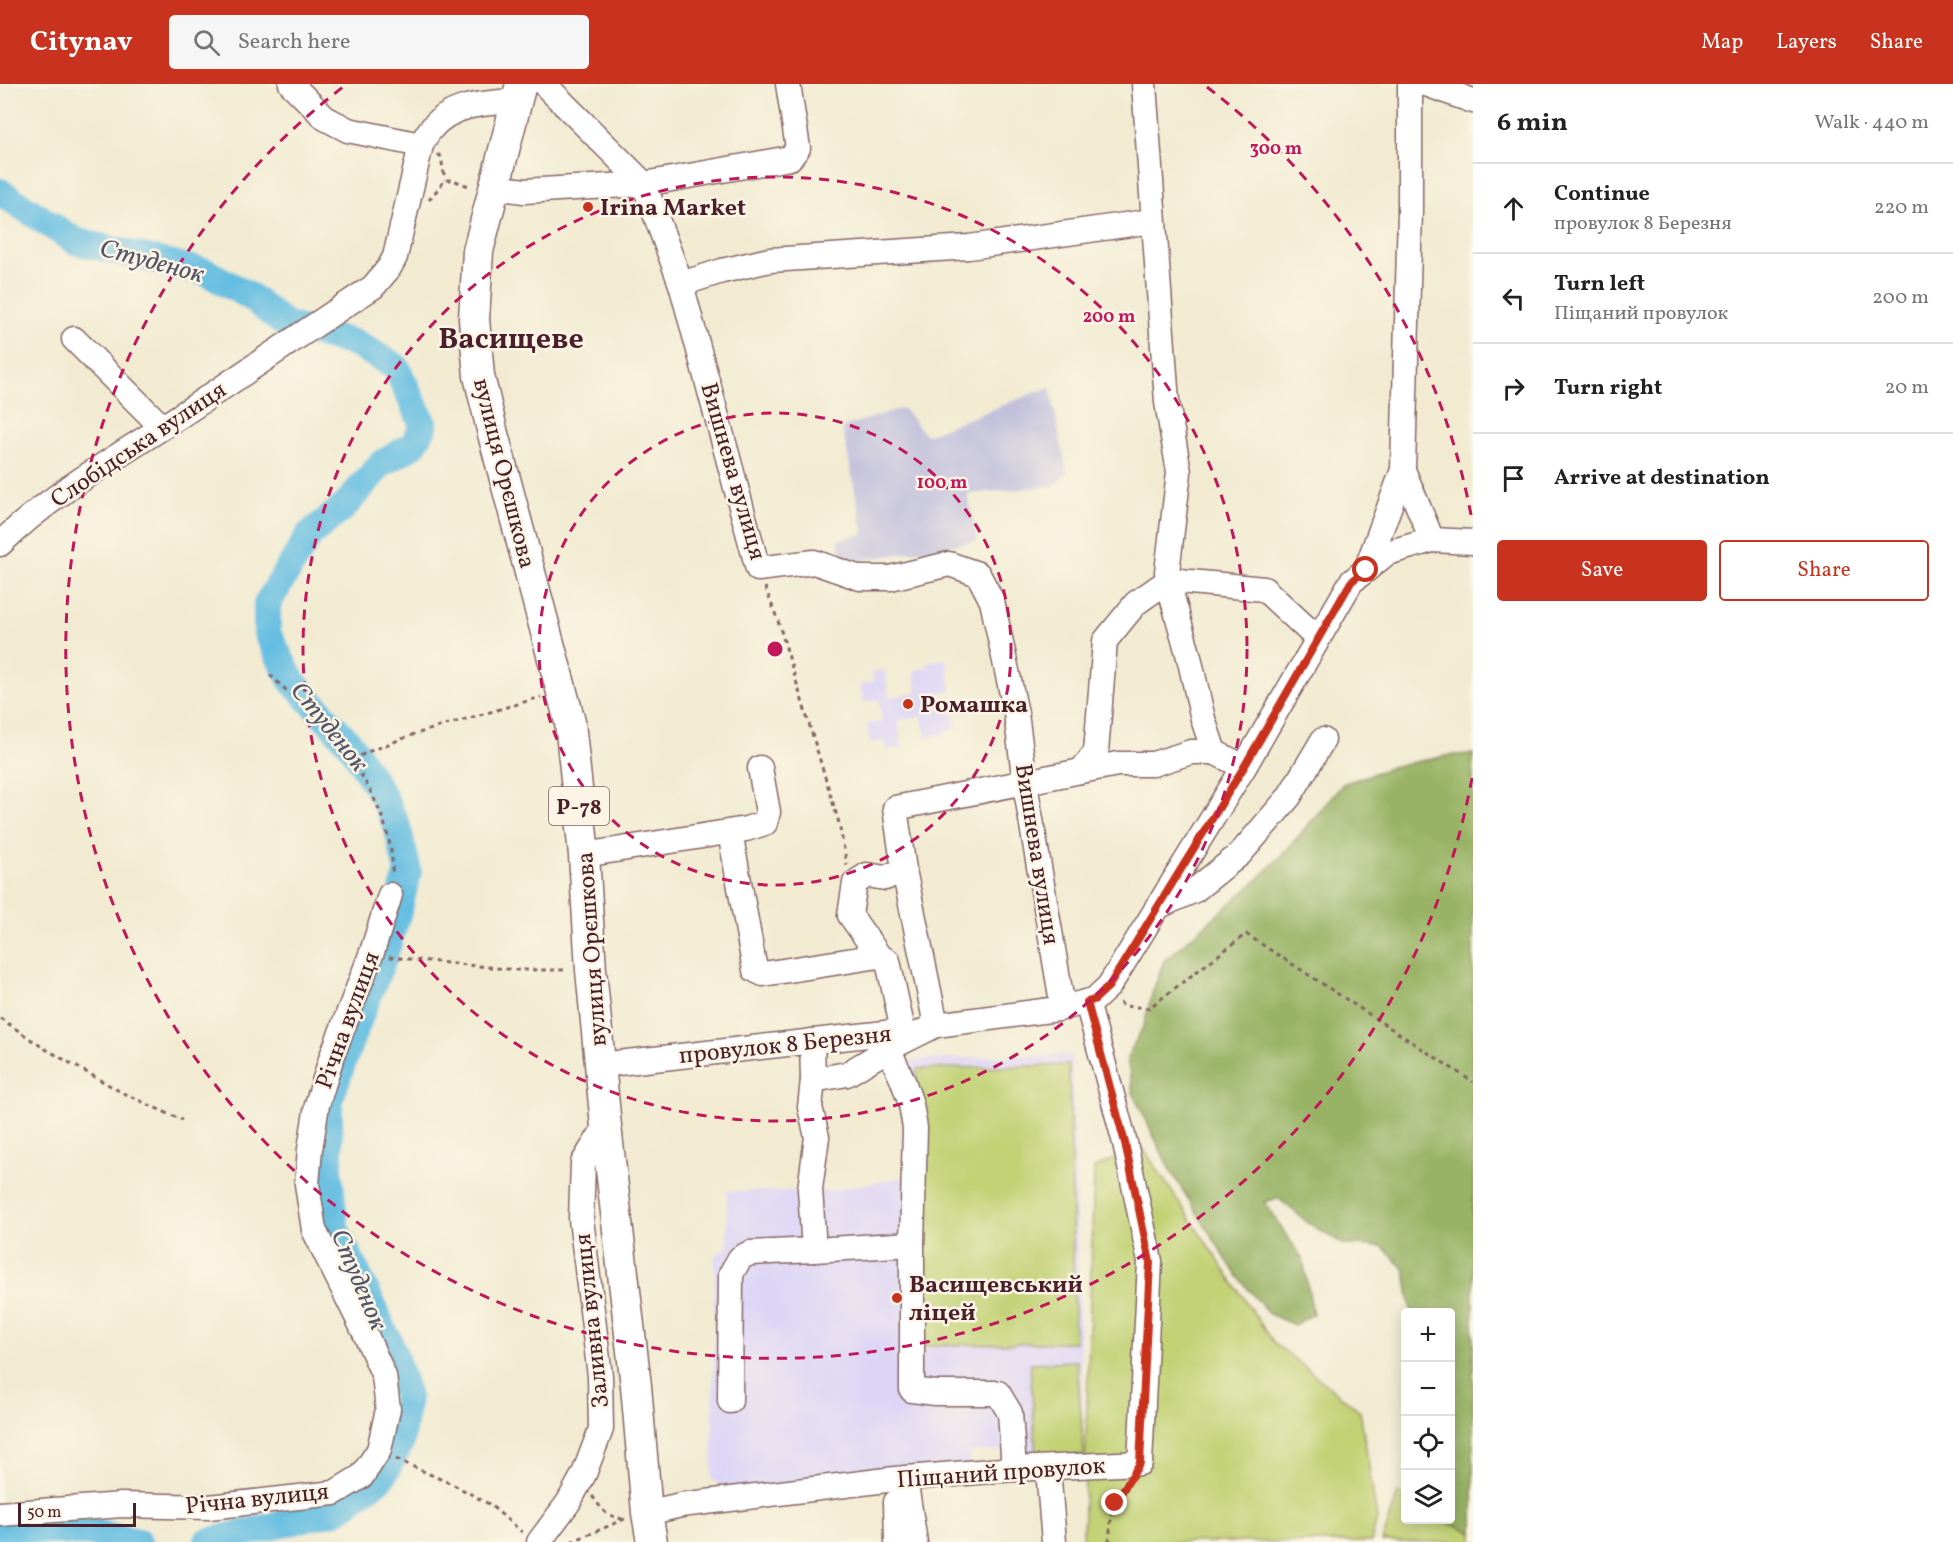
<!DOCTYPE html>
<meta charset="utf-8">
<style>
body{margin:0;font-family:Vollkorn,serif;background:#f6f6f6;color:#222}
.controls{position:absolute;right:18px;bottom:18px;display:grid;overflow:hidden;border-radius:6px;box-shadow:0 3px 15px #0003}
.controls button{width:54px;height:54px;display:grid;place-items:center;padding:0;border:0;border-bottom:2px solid #e0e0e0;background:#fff;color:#222;font:30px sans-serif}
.scale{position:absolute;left:18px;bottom:15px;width:118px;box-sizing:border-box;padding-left:6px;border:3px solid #4a1f2b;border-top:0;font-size:16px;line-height:21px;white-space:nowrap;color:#4a1f2b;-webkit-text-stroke:4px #fcf5e5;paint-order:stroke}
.stop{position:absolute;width:18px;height:18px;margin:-14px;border:4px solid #c8321e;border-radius:50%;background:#fff}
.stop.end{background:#c8321e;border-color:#fff;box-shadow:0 2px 6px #0008}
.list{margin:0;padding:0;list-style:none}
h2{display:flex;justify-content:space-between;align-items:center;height:78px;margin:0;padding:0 24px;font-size:26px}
h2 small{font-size:20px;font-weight:400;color:#767676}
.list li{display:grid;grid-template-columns:39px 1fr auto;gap:18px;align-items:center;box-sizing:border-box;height:90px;padding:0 24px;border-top:2px solid #e0e0e0}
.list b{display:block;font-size:22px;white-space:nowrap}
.list p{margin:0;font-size:20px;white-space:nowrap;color:#767676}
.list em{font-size:20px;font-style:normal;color:#767676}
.actions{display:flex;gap:12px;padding:18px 24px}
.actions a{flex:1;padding:14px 0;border:2px solid #c8321e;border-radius:6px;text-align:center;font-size:21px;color:#c8321e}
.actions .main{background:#c8321e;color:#fff}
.icon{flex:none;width:33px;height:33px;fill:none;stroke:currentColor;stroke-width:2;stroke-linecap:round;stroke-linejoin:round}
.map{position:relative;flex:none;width:1473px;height:1458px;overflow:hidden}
header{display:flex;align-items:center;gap:36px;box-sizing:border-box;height:84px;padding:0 30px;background:#c8321e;color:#fff}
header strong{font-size:28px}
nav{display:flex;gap:33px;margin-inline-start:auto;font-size:21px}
.search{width:420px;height:54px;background:#f6f6f6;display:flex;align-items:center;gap:15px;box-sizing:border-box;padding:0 21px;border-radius:6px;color:#767676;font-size:22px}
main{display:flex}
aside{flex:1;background:#fff}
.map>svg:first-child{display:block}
</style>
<header>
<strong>Citynav</strong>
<div class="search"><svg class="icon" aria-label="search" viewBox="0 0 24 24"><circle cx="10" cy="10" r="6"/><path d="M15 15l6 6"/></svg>Search here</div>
<nav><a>Map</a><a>Layers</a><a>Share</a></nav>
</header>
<main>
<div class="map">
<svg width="1473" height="1458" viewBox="0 0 1473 1458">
<rect width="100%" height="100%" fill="#fcf5e5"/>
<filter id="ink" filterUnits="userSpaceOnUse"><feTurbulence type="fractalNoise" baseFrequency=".0167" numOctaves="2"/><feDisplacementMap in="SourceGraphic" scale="12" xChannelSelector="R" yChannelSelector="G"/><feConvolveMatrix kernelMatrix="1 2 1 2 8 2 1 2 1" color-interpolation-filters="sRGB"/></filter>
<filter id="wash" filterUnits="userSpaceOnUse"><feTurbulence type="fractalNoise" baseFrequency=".008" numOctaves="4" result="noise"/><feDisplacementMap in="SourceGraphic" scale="24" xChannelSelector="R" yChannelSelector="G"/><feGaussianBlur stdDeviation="1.35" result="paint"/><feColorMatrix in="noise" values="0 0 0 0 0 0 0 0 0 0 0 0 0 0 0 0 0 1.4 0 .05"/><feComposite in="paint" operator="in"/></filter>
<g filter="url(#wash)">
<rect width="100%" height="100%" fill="#f2ebd2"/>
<g fill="#ddd5f6">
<polygon points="946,575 951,607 935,609 938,624 952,622 956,644 945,646 945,650 926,653 922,633 898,636 902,664 886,667 884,657 870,659 867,640 882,638 879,616 863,618 860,600 873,598 872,588 885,586 889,613 917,609 914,586 927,584 927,578"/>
<polygon points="1071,970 1084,1382 1011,1383 1010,1366 969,1368 969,1387 724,1408 712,1394 715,1171 727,1164 727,1107 829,1107 903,1093 906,1039 887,977"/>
</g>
<polygon fill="#c2c1dc" points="1050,303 1067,389 1054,402 967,410 978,457 843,479 838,456 864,450 842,343 903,324 926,351"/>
<g fill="#c1d173" stroke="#86784f" stroke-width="1.5">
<polygon points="1069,981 1075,1258 923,1262 917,985"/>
<polygon points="1142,1063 1273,1258 1360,1327 1377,1434 1371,1458 1083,1458 1094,1084"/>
<polygon points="1077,1277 1084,1371 1036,1373 1030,1279"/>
<polygon points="1398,1409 1405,1414 1406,1436 1441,1436 1473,1448 1473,1458 1382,1458"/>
</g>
<polygon fill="#98b365" stroke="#716948" stroke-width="1.5" points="1473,670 1473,1448 1441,1436 1450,1436 1450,1228 1411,1228 1405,1186 1382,1162 1345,1161 1308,1139 1278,1114 1264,1118 1303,1176 1313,1230 1294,1241 1269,1230 1235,1189 1170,1086 1133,1009 1127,974 1144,941 1152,910 1164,877 1256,797 1285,768 1343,700 1395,682 1451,671"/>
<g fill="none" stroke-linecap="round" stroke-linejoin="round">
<g stroke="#63bde1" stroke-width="28">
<polyline points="0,108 75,157 206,188 251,213 286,241 357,260 396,283 424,342 413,361 380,381 344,423 310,450 267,520 267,549 292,597 351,661 382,711 397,742 408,787 397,831 384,871 350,957 329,1016 329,1091 335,1144 371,1218 393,1268 407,1313 400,1359 383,1392 336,1427 207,1458"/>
<polyline points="0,1446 11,1444 94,1449 138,1458"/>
</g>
</g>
</g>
<g filter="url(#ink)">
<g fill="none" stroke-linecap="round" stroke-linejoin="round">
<g stroke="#856665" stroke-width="27">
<g id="minor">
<polyline points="291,0 325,34 348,46 421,61"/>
<polyline points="544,0 644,100 681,200 758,485 814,478 860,494 890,494 949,480 978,490 992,517 1016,629 1026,706 1063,924"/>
<polyline points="1144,0 1167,318 1179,388 1167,488 1173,516 1189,573 1203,635 1214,668 1244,683"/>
<polyline points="1426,0 1473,17"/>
<polyline points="494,103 524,107 644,100 790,74 798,64 788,0"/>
<polyline points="681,200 722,187 770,176 969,163 1153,137"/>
<polyline points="74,255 162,343"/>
<polyline points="1403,386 1432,456"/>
<path d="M0 460C48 413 107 379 163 343 234 297 303 248 373 203L389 184 395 173 421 61C424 56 427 49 431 45 452 19 487 19 516 17"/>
<polyline points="1366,486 1403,386 1410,126 1410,0"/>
<polyline points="1081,687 1118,680 1153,680 1191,668 1214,668"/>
<polyline points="730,748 755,886 763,890 879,872 888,877 903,947"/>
<polyline points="584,771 746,745 765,739 768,728 760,684"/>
<polyline points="1157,823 1195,806 1240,770 1289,713 1323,656"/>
<polyline points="879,872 850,831 855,799 867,791 885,794 904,786"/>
<polyline points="936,941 904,786 895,724 1081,687 1096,668 1105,557 1136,519 1169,496 1264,505 1317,554"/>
<polyline points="600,981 903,947 890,964 936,941 1058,925 1094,916 1109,902 1244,683 1351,498 1387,469 1432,456 1473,458"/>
<polyline points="813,996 847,990 890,964 893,975 903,997 911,1020 915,1044 912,1160 912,1306 936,1309 998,1309 1010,1329 1014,1385"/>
<polyline points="814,1166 912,1160"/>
<polyline points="730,1317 731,1190 740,1174 750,1169 814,1166 810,1105 817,1053 810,1023 813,996 812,957"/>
<polyline points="1048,1385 1054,1458"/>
<polyline points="905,1394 915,1458"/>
<polyline points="896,1418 897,1458"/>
<polyline points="647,1429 681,1421 895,1395 1014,1385 1140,1379 1150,1177 1125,1059 1087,918"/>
<polyline points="0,1430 122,1421 209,1423 334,1409 362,1392 379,1366 388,1325 384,1292 365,1249 314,1146 307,1100 310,1065 317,1021 332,972 372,868 390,811"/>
<polyline points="539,1458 568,1419 584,1390 601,1345 600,1292 581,1135 583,1079 606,1042"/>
</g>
</g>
<g stroke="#856665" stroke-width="33">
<polyline id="major" points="521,0 478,167 474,235 479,292 493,350 570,638 584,771 591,886 606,1042 636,1302 647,1429 652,1458"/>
</g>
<g stroke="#856665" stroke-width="3" stroke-dasharray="4.5 4.5" stroke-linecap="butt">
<polyline points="438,70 441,73 445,96"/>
<polyline points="429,116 445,96 453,96 471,103"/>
<polyline points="765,503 778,537 839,739 847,781"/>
<path d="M270 591C290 610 311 628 330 648 361 683 396 743 392 792"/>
<polyline points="353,677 365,669 412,651 541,613"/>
<polyline points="389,873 517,886 568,886"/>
<polyline points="1120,918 1123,922 1149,924 1246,850 1473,998"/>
<polyline points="0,934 42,963 123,1009 182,1036"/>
<polyline points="396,1375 456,1402 489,1420 522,1448"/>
<path d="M592 1412C605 1428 601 1429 622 1435"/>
<polyline points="571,1458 627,1434"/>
<polyline points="1109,1458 1112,1425 1128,1398"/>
</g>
<use href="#minor" stroke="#fff" stroke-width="24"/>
<use href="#major" stroke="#fff" stroke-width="30"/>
</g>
</g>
<g fill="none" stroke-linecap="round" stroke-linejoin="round" filter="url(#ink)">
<polyline stroke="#c8321e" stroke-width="8" points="1115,1419 1140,1379 1150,1178 1125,1059 1087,918 1094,916 1109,902 1244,683 1351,498 1366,486"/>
</g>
<g fill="none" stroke="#c2185b" stroke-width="3" stroke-dasharray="10 8">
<circle cx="775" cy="565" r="236"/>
<circle cx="775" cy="565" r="472"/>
<path d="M1472 694A709 709 0 1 1 343 3M1207 3A709 709 0 0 1 1472 436"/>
</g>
<g fill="#c8321e" stroke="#fcf5e5" stroke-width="2">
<circle cx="588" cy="123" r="6"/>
<circle cx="908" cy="620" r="6"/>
<circle cx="897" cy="1214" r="6"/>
</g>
<g text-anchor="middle" stroke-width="5" stroke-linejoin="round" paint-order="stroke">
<rect fill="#fcf5e5" stroke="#7f5f63" stroke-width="1.5" x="549" y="703" width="60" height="38" rx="4.5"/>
<g font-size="22" font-weight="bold" fill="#4a1f2b">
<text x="579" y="730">Р-78</text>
</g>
<g font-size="24" font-weight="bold" fill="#4a1f2b" stroke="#fcf5e5" text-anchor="start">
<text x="600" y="131">Irina Market</text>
<text x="920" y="628">Ромашка</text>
<text x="909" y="1208">Васищевський<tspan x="909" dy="28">ліцей</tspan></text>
</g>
<g font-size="24" fill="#4a1f2b" stroke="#fcf5e5">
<text transform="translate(138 360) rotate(-34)" y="8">Слобідська вулиця</text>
<text transform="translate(734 387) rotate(74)" y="8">Вишнева вулиця</text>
<text transform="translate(505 389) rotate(76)" y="8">вулиця Орєшкова</text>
<text transform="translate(1038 770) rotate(81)" y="8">Вишнева вулиця</text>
<text transform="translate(591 865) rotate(-94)" y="8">вулиця Орєшкова</text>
<text transform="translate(347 936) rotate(-70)" y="8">Річна вулиця</text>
<text transform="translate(785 960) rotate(-6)" y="8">провулок 8 Березня</text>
<text transform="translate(591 1237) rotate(-96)" y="8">Заливна вулиця</text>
<text transform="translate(1001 1388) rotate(-4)" y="8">Піщаний провулок</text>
<text transform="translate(257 1414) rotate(-6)" y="8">Річна вулиця</text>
</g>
<g font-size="26" font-style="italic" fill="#53566b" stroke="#fcf5e5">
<text transform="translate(152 176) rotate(15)" y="9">Студенок</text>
<text transform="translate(330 642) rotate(51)" y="9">Студенок</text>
<text transform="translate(360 1195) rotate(67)" y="9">Студенок</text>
</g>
<g font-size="30" font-weight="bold" fill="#4a1f2b" stroke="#fcf5e5">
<text x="511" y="264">Васищеве</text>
</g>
</g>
<circle cx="775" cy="565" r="9" fill="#c2185b" stroke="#fcf5e5" stroke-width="3"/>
<g font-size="18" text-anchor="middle" font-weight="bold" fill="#c2185b" stroke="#fcf5e5" stroke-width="5" stroke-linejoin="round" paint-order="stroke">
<text x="1276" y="70">300 m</text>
<text x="1109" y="238">200 m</text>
<text x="942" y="404">100 m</text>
</g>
</svg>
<div class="controls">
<button>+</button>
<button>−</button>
<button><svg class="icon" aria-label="locate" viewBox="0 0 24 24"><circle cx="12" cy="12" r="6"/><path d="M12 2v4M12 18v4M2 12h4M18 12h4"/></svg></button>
<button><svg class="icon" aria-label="layers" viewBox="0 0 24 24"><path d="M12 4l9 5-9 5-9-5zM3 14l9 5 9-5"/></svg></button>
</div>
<div class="scale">50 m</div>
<div class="stop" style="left:1366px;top:486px"></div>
<div class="stop end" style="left:1115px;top:1419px"></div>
</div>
<aside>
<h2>6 min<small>Walk · 440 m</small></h2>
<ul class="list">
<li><svg class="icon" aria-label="ahead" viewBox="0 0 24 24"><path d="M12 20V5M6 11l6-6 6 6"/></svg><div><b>Continue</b><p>провулок 8 Березня</p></div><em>220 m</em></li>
<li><svg class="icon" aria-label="left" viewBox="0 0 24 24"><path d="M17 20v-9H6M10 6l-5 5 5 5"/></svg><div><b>Turn left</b><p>Піщаний провулок</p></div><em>200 m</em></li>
<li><svg class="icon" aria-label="right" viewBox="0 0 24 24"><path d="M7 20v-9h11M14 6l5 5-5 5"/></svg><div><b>Turn right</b></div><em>20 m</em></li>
<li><svg class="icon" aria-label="arrive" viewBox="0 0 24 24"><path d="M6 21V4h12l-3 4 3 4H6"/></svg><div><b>Arrive at destination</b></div></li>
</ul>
<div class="actions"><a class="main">Save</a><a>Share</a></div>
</aside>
</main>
